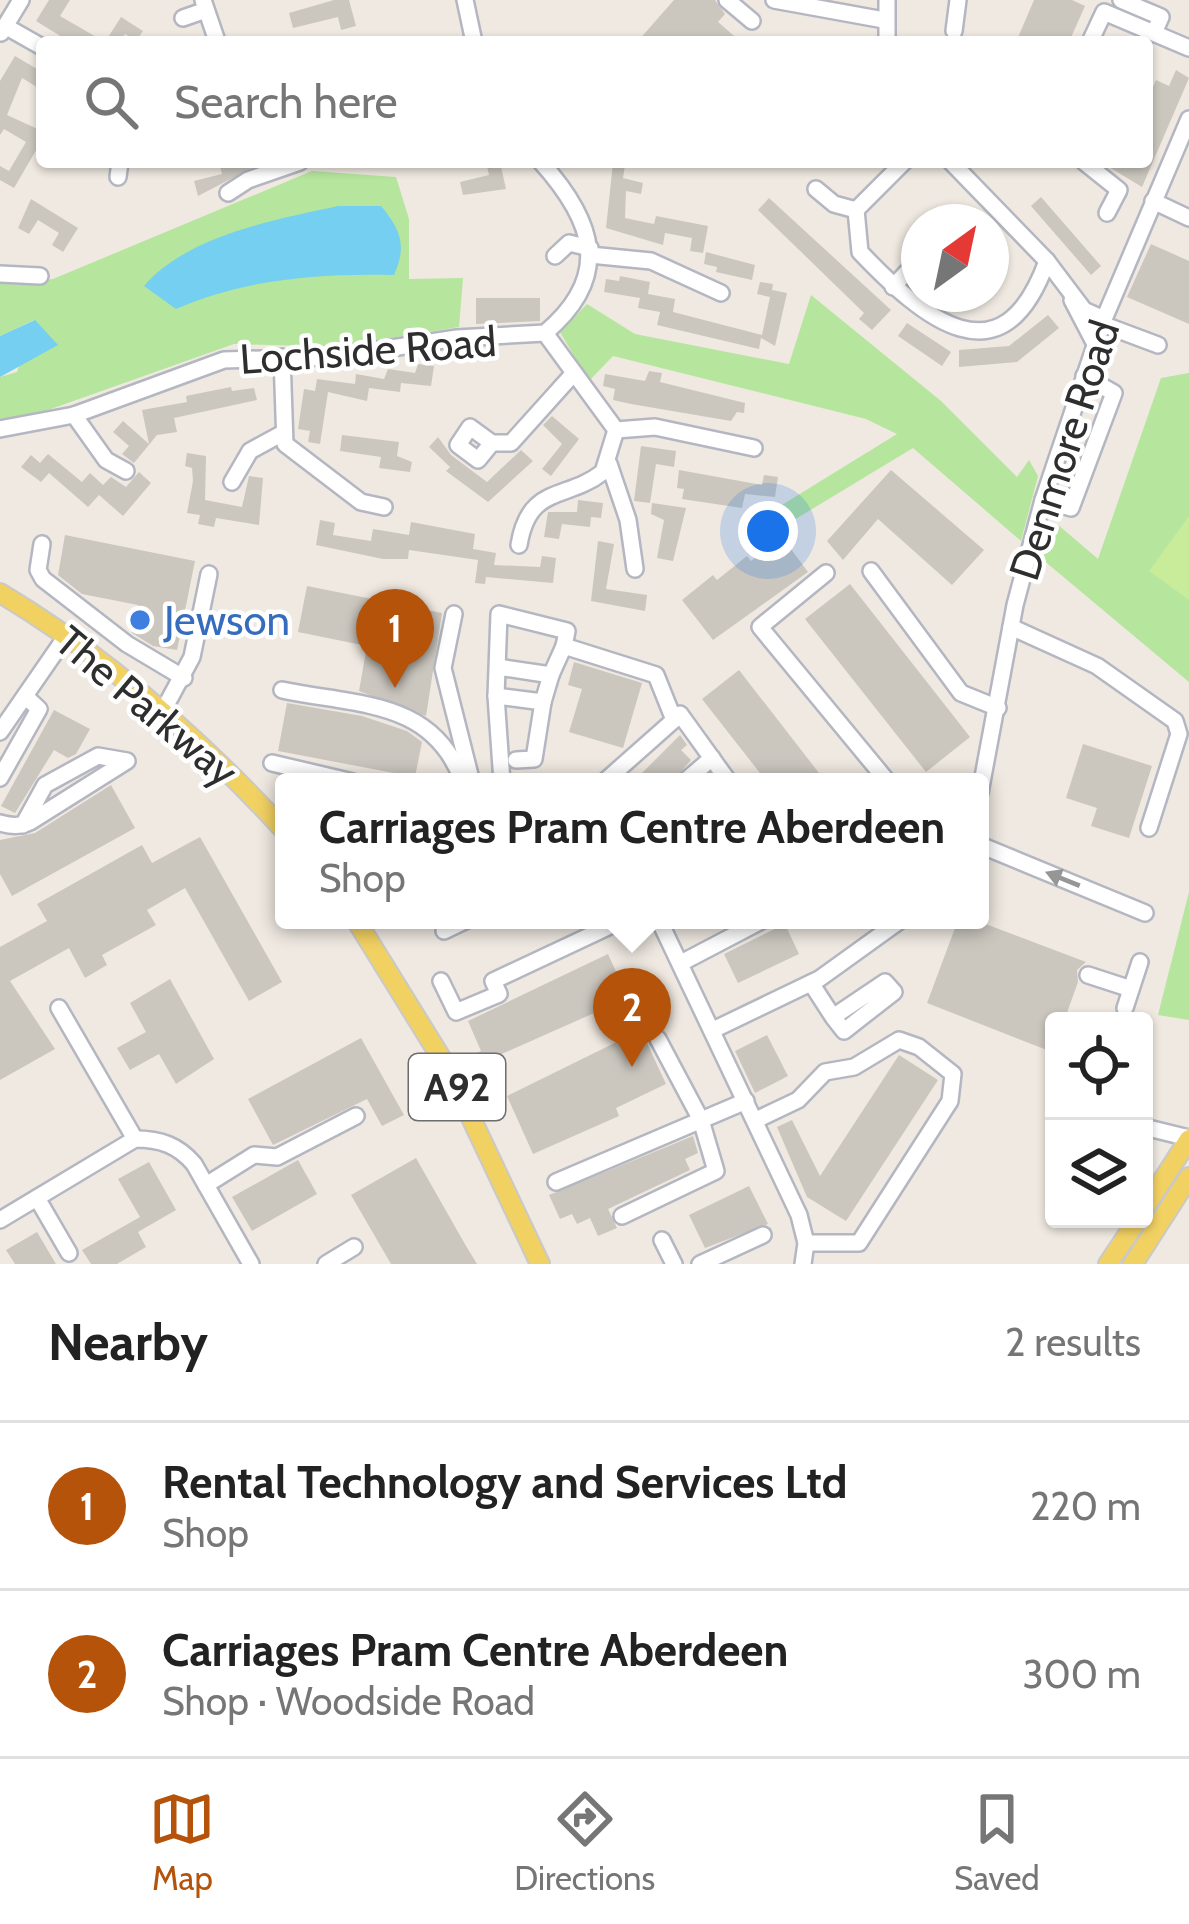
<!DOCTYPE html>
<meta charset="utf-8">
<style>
body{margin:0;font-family:Cabin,sans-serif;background:#f6f6f6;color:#222}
.controls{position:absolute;right:36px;bottom:36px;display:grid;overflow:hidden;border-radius:12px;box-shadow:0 3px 9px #0004}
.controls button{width:108px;height:108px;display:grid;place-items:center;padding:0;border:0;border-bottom:3px solid #e0e0e0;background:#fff;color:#222;font:60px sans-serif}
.compass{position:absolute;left:901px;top:204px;width:108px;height:108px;border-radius:50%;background:#fff;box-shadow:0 3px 9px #0004;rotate:33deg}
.you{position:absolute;left:768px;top:531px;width:42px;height:42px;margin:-30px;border:9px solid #fff;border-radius:50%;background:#1a73e8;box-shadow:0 0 0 18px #1a73e833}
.badge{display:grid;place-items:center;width:78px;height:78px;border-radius:50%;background:#b45309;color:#fff;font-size:39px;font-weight:700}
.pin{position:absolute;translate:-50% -99px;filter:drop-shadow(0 3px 6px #0008)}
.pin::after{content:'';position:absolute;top:63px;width:42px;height:36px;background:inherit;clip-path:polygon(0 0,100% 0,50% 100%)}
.popup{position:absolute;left:275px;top:773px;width:714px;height:156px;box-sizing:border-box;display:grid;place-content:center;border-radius:12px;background:#fff;filter:drop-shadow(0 3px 9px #0005);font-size:39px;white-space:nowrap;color:#767676}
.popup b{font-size:45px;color:#222}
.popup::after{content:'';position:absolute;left:50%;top:100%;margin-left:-24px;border:24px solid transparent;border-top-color:#fff}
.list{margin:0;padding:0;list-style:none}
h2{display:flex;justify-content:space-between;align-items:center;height:156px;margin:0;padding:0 48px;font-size:51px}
h2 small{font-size:39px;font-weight:400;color:#767676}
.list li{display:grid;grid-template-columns:78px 1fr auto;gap:36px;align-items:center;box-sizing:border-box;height:168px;padding:0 48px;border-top:3px solid #e0e0e0}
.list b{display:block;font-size:45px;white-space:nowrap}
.list p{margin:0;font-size:39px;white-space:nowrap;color:#767676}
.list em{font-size:39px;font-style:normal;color:#767676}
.icon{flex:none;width:66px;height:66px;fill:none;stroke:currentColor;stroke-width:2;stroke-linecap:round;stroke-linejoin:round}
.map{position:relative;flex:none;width:1189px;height:1264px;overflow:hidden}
.search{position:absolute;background:#fff;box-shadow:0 3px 9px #0004;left:36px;right:36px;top:36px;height:132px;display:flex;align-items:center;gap:30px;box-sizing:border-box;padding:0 42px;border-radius:12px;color:#767676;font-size:45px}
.sheet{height:492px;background:#fff}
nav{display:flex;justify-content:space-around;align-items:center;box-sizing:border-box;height:168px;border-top:3px solid #e0e0e0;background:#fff;font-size:33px;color:#767676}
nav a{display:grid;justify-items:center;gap:6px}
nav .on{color:#b45309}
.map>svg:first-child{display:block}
</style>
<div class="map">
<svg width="1189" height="1264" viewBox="0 0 1189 1264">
<rect width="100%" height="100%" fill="#efe9e1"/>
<g fill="#b6e59e">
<polygon points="312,171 396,177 409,219 409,279 463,278 459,327 334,347 234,344 34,415 0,419 0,377 17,372 34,320 0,336 0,280 22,284 53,279"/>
<polygon points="811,295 941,401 1017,477 1029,460 1038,476 1021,541 913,448 789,523 777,508 897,434 866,419 613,356 589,381 560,332 587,304 635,334 789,364"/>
<polygon points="1189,373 1189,682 1042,559 1057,524 1098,559 1161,378"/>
<polygon points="1189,892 1189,1020 1158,1015"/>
</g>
<polygon fill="#c9ec9a" points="1189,516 1189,600 1149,571"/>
<g fill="#75cff0">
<path d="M338 206H381C401 230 407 246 394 275 320 273 244 279 176 309L144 286C188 235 274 220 338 206Z"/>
<polygon points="35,320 58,345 0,377 0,336"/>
</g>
<g fill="#cbc7bf">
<polygon points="49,0 70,0 60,16 105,42 121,17 143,31 136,41 125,34 120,42 70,42 36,21"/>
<polygon points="334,0 349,0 356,26 341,30 338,17 293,28 289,13"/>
<polygon points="674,0 715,0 725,14 718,22 741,42 637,42"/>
<polygon points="1034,0 1072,0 1085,6 1069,42 1016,42"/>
<polygon points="15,56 42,72 42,90 22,78 7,115 42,131 42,140 14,188 0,180 0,166 9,171 26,142 4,129 0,135 0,81"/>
<polygon points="1176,70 1189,78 1142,187 1109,167 1112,162 1147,162 1147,101 1156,80 1169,86"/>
<polygon points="219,162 263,162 198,196 194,181 222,174"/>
<polygon points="486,162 500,162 506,189 463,195 460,182 489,175"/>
<polygon points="613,163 625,165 623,178 643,183 641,194 626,191 625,218 654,224 656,216 708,226 703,253 690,251 692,238 665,233 663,245 606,228"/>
<polygon points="1041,197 1101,266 1091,275 1031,206"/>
<polygon points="769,198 891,310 872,330 859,319 864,313 758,210"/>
<polygon points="31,199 78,228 63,252 52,245 59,233 38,220 29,234 18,228"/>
<polygon points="1151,244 1189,261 1189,324 1127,297"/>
<polygon points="706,252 755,265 752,280 716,272 717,267 704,264"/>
<polygon points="620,276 650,282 648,294 675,299 673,312 762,335 770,297 757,294 760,282 773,284 772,290 787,293 775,346 761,338 759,349 657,325 660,312 638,308 640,298 604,292 606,279 619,281"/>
<polygon points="476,298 540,298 540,321 476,324"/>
<polygon points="1048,315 1059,328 1017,362 959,367 959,350 1009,346"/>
<polygon points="907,323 951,352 942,366 898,336"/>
<polygon points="418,364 434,366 431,386 401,383 400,392 369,388 367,401 328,392 320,444 308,442 310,431 298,429 304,389 315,391 317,379 355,384 356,374 384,379 388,369 415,373"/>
<polygon points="649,371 662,373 660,382 745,403 744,413 737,412 731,421 631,404 613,400 615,389 603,386 605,374 645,381"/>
<polygon points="231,387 232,391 254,388 257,400 174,418 177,432 157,435 134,463 122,454 129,446 113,432 123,421 149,444 142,410 187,402 186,396"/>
<polygon points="552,416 579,439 551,476 542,469 562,444 543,425"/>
<polygon points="342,435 399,442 397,456 412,462 410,472 379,468 381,457 340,451"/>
<polygon points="438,437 451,455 487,482 521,450 533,461 488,502 446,471 450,467 429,447"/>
<polygon points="641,446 676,451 674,467 656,464 650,503 634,501"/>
<polygon points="187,453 206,456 205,500 242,507 249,476 263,478 259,525 216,518 214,527 198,524 200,515 187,513 193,481 192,468 185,466"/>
<polygon points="48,454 82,482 90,473 103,485 111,477 126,487 139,472 151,483 123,516 99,495 88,507 49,473 41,482 21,467 31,455 40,463"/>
<polygon points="679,470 762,485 764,475 778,477 775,497 745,494 742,508 682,499 684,489 677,488"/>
<polygon points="891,470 984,550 952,585 878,519 843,560 827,541"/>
<polygon points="578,500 603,503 601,518 591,517 590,527 562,524 559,539 544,537 548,512 577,512"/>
<polygon points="652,503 686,508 673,561 657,558 664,520 651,514"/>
<polygon points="320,520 335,523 333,535 371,541 373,529 409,535 411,522 475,534 473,549 496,553 494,565 540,567 542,556 556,558 553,583 486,577 485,584 475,583 478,560 409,550 408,559 383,559 316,545"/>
<polygon points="65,535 195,561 177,650 153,646 132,633 138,605 82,594 58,575"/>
<polygon points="782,537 808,572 713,640 682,600 713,575 717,580 747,556 751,561"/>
<polygon points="598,541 614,544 606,589 647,595 645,611 591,601"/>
<polygon points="850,584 970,737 926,772 805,619"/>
<polygon points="307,586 442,613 426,716 359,691 367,646 298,632"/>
<polygon points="574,662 642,683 623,748 569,732 582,689 568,685"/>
<polygon points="739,670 826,782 767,782 702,699"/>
<polygon points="287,703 362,716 407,731 422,742 415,777 278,751"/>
<polygon points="54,710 90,729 76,754 68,758 54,750 15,813 1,806"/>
<polygon points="680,735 687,745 681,750 691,760 672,782 633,782"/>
<polygon points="1083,744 1152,766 1129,838 1091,826 1097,808 1066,798"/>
<polygon points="111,785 135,828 12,896 0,874 0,840 35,833"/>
<polygon points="200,837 282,982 249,1001 185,888 147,910 156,925 102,955 107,965 85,978 69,948 10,981 55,1049 0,1080 0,947 47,921 37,904 142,845 152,863"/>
<polygon points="958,920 975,920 1086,962 1077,970 1078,982 1064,1021 1054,1021 1052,1052 927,1003"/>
<polygon points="785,924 799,954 738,983 724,954"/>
<polygon points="608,954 628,998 468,1069 462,1059 481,1051 468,1021"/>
<polygon points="170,979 214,1059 176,1084 159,1054 130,1070 117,1048 146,1032 130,1003"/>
<polygon points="641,1030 666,1084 616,1108 619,1116 533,1154 507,1096"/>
<polygon points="767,1035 788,1076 755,1093 735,1051"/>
<polygon points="361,1038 404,1115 382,1126 367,1099 273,1145 248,1099"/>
<polygon points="899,1055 938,1080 846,1221 807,1197 777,1127 792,1120 820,1176"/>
<polygon points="693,1136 698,1153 685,1159 690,1170 608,1209 617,1228 598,1236 590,1218 577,1224 572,1214 560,1219 549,1195"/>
<polygon points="416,1158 466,1246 477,1264 391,1264 351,1195"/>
<polygon points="298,1160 317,1194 252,1231 232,1197"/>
<polygon points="149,1162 176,1210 138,1232 146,1247 117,1264 91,1264 82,1250 140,1217 118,1179"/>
<polygon points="749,1186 768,1224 705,1248 689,1215"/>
<polygon points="37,1232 56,1264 15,1264 6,1250"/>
</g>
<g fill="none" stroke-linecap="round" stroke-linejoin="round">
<g stroke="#b4b7c1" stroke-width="20">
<g id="minor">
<polyline points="203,0 217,41"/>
<polyline points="465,0 474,42"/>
<polyline points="727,0 752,21"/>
<polyline points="774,0 884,20"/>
<polyline points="1121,0 1161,17 1154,33"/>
<polyline points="183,18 206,10"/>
<polyline points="5,26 42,47"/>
<polyline points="954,31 958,0"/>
<polyline points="1,33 21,0"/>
<polyline points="887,42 887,0"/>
<polyline points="1090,42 1104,12 1189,48"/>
<path d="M904 162 856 210 860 252C923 318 1002 386 1047 261"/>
<polyline points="951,162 1047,261 1084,310 1104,319"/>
<polyline points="1084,162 1119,190 1107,213"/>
<polyline points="118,177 120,162"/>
<polyline points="816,189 834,204 856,210"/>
<polyline points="228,193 248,180 300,162"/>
<polyline points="1153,201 1189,218"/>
<polyline points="590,255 651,261 721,293"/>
<polyline points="555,256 569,243 590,248"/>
<polyline points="0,274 40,276"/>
<polyline points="893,287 919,259"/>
<polyline points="1072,300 1095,344"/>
<polyline points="1102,324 1158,345"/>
<polyline points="282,357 285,444 361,502 384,507"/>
<polyline points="74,415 106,460 126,471"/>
<path d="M0 429 74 415 224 360 332 357 457 338 545 333C613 276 594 221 541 162"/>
<polyline points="616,430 655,427 754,448"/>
<polyline points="492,443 478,460 458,445 470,427 492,443 511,443 574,373"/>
<polyline points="609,464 628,520 635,569"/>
<polyline points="232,482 250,451 283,433"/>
<polyline points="1043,500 1071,508 1114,393 1084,376"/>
<polyline points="42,544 38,570 43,579 127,644 184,678"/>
<path d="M519 545C529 484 566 501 603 472L616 430 545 333"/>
<polyline points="871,571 961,693 998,708"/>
<polyline points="826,573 760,627 888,782"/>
<polyline points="454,614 443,668 470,775"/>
<polyline points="1011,627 1097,666 1175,721 1179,734 1149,828"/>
<polyline points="498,667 551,675 564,646"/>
<path d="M282 690C358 706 433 699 463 782"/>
<polyline points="496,696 543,702 551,675"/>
<polyline points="163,711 192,657 209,574"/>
<polyline points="674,720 680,714 729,782"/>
<polyline points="0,732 67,635"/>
<polyline points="516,760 534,759 543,702"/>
<polyline points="272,763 353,782"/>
<polyline points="0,778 39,709 25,696"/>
<polyline points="502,782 496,696 499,614 567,631 564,646 656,675 674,720 604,782"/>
<polyline points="684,782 712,758"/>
<polyline points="980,793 1015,605 1043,500 1104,319 1189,119"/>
<path d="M0 823C11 826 19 827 30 822L127 761 98 756 45 785 23 825"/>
<polyline points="980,845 1145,913"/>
<polyline points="659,920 799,1215 806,1243 803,1264"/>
<polyline points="444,931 467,920"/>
<polyline points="681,963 763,920"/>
<polyline points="1088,975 1131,989"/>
<polyline points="441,981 456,1012 499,994 493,981 608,927 603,920"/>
<polyline points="811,983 833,1017 885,982 894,992 844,1031 833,1017"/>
<polyline points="59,1008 135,1139"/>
<polyline points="1125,1008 1140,962"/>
<polyline points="713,1030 819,979 901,920"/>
<polyline points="756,1120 798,1100 825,1072 854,1067 899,1040 919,1047 953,1074 950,1101 859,1243 806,1243"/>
<polyline points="1144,1127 1189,1138"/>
<polyline points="556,1182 746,1101"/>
<polyline points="206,1185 254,1155 277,1157 356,1116"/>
<polyline points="37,1198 69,1253"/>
<polyline points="622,1216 716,1171 701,1120 658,1039"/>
<path d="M0 1220 135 1139C160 1139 178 1145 194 1164L251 1264"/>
<polyline points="662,1240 674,1264"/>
<polyline points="326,1264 354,1247"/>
<polyline points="700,1264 763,1235"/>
</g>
</g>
<g stroke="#c9c9c9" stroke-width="22">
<g id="major">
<path d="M0 593C107 657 199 738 284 830"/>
<polyline points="356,920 448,1069 540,1264"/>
<polyline points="1144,1209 1189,1139"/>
<polyline points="1108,1264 1138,1219"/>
<polyline points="1133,1264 1189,1177"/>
</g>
</g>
<use href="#minor" stroke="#fff" stroke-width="15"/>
<use href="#major" stroke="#f2d163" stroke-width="18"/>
</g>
<defs><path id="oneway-solid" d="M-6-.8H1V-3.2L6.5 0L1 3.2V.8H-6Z" transform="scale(3)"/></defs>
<use fill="#969696" href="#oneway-solid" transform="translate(1063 879) rotate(-158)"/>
<circle fill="#3f7fe0" stroke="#fff" stroke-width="4.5" cx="140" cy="620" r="12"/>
<g text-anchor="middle" stroke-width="9" stroke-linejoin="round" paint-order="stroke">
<rect fill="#fff" stroke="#6d6d6d" stroke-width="3" x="409" y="1054" width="96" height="66" rx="9"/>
<g font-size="39" font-weight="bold" fill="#2e2e2e">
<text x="457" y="1101">A92</text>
</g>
<g font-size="42" fill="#2e2e2e" stroke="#fff">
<text transform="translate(368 350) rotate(-4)" y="15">Lochside Road</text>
<text transform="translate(1064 450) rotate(-72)" y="15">Denmore Road</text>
<text transform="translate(147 706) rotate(40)" y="15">The Parkway</text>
</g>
<g font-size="42" fill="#366cbe" stroke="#fff" text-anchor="start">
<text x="164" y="635">Jewson</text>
</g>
</g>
</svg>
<div class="controls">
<button><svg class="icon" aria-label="locate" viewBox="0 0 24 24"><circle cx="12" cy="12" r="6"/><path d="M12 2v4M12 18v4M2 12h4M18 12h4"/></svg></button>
<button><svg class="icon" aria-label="layers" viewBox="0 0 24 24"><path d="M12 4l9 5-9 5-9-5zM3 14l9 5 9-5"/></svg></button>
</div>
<svg class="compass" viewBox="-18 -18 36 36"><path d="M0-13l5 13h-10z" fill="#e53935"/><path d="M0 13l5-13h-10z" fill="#767676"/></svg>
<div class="you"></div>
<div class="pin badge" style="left:395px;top:688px">1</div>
<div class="pin badge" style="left:632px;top:1067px">2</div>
<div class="popup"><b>Carriages Pram Centre Aberdeen</b>Shop</div>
<div class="search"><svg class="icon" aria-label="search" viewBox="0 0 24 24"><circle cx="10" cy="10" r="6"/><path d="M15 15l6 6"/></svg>Search here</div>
</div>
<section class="sheet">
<h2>Nearby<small>2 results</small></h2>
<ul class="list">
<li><span class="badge">1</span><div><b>Rental Technology and Services Ltd</b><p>Shop</p></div><em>220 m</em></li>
<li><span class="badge">2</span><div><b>Carriages Pram Centre Aberdeen</b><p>Shop · Woodside Road</p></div><em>300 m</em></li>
</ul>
</section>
<nav>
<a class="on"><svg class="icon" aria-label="map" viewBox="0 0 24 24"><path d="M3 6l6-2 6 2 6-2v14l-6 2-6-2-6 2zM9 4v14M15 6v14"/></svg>Map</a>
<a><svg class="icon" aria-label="directions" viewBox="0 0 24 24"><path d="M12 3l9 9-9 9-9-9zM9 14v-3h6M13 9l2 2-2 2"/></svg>Directions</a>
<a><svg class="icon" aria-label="saved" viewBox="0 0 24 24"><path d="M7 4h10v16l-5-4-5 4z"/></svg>Saved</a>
</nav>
